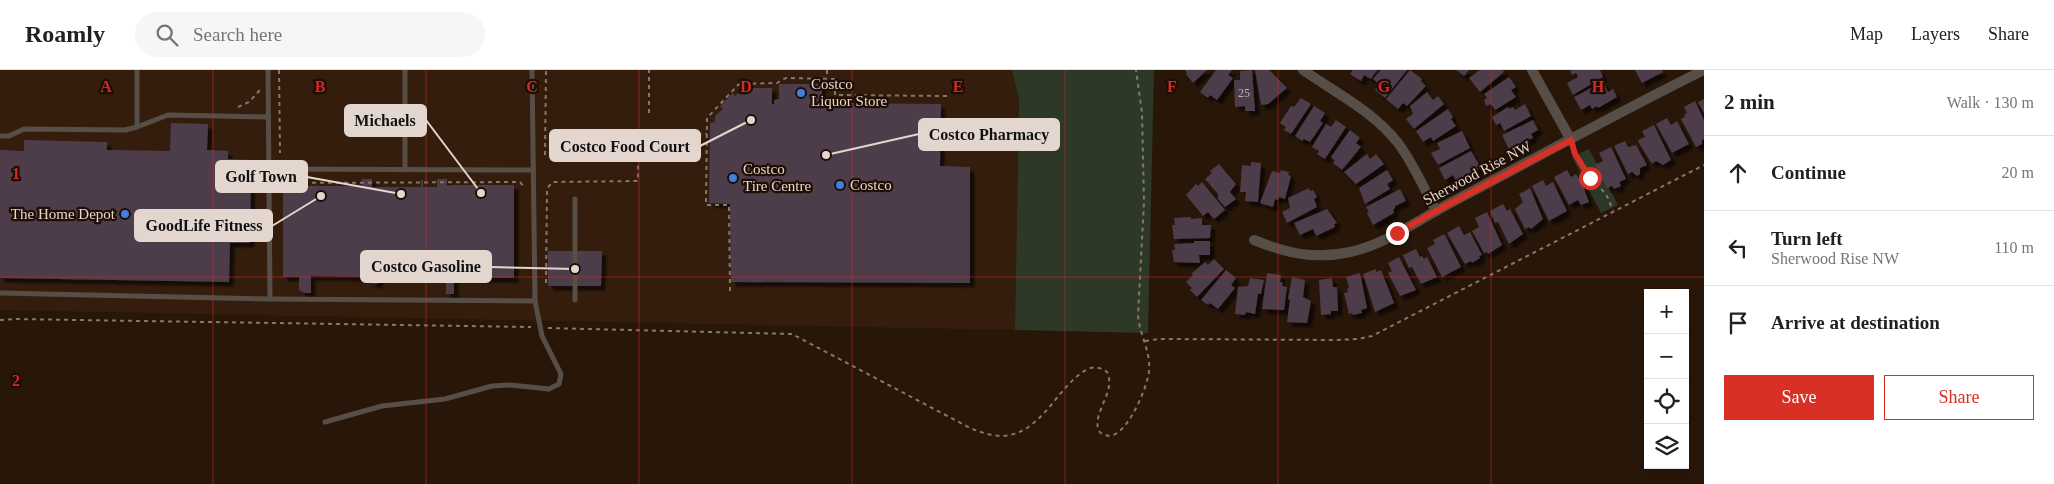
<!DOCTYPE html>
<meta charset="utf-8">
<style>
body{margin:0;font-family:"Times New Roman",serif;background:#f6f6f6;color:#202124}
.controls{position:absolute;right:15px;bottom:15px;display:grid;overflow:hidden;border-radius:0px;box-shadow:0 2px 8px #0003}
.controls button{width:45px;height:45px;display:grid;place-items:center;padding:0;border:0;border-bottom:1px solid #e0e0e0;background:#fff;color:#202124;font:25px sans-serif}
.stop{position:absolute;width:15px;height:15px;margin:-11px;border:4px solid #d93025;border-radius:50%;background:#fff}
.stop.end{background:#d93025;border-color:#fff;box-shadow:0 1px 5px #0008}
.list{margin:0;padding:0;list-style:none}
h2{display:flex;justify-content:space-between;align-items:center;height:65px;margin:0;padding:0 20px;font-size:21px}
h2 small{font-size:16px;font-weight:400;color:#757577}
.list li{display:grid;grid-template-columns:32px 1fr auto;gap:15px;align-items:center;box-sizing:border-box;height:75px;padding:0 20px;border-top:1px solid #e0e0e0}
.list b{display:block;font-size:19px;white-space:nowrap}
.list p{margin:0;font-size:16px;white-space:nowrap;color:#757577}
.list em{font-size:16px;font-style:normal;color:#757577}
.actions{display:flex;gap:10px;padding:15px 20px}
.actions a{flex:1;padding:11px 0;border:1px solid #d93025;border-radius:0px;text-align:center;font-size:18px;color:#d93025}
.actions .main{background:#d93025;color:#fff}
.icon{flex:none;width:28px;height:28px;fill:none;stroke:currentColor;stroke-width:2;stroke-linecap:round;stroke-linejoin:round}
.map{position:relative;flex:none;width:1704px;height:414px;overflow:hidden}
header{display:flex;align-items:center;gap:30px;box-sizing:border-box;height:70px;padding:0 25px;background:#fff;border-bottom:1px solid #e0e0e0}
header strong{font-size:24px}
nav{display:flex;gap:28px;margin-inline-start:auto;font-size:18px}
.search{width:350px;height:45px;background:#f6f6f6;display:flex;align-items:center;gap:12px;box-sizing:border-box;padding:0 18px;border-radius:28px;color:#757577;font-size:19px}
main{display:flex}
aside{flex:1;background:#fff}
.map>svg:first-child{display:block}
</style>
<header>
<strong>Roamly</strong>
<div class="search"><svg class="icon" aria-label="search" viewBox="0 0 24 24"><circle cx="10" cy="10" r="6"/><path d="M15 15l6 6"/></svg>Search here</div>
<nav><a>Map</a><a>Layers</a><a>Share</a></nav>
</header>
<main>
<div class="map">
<svg width="1704" height="414" viewBox="0 0 1704 414">
<defs>
<filter id="shadow"><feDropShadow dx="4.5" dy="4.5" stdDeviation="1" flood-color="#0009"/></filter>
</defs>
<rect width="100%" height="100%" fill="#281609"/>
<polygon fill="#351d0d" points="0,0 1012,0 1019,30 1015,260 0,240"/>
<g fill="#2e3826">
<polygon points="1012,0 1154,0 1148,263 1015,260 1019,30"/>
<polygon points="1589,79 1618,135 1601,143 1572,87"/>
</g>
<g fill="#4e3c4c" filter="url(#shadow)">
<polygon points="1185,0 1207,0 1193,13 1186,4 1187,3"/>
<polygon points="1216,0 1232,0 1228,5 1233,8 1217,30 1210,25 1208,28 1200,22"/>
<polygon points="1252,0 1255,41 1245,41 1245,36 1235,37 1234,10 1240,10 1240,1"/>
<polygon points="1255,0 1269,0 1287,18 1268,34 1261,35"/>
<polygon points="1353,0 1377,0 1371,9 1364,5 1361,11 1350,4"/>
<polygon points="1381,0 1407,0 1385,28 1375,20 1379,14 1373,9"/>
<polygon points="1410,0 1422,9 1421,11 1426,16 1407,36 1403,33 1398,39 1386,29"/>
<polygon points="1456,0 1469,0 1464,6"/>
<polygon points="1480,0 1503,0 1504,2 1480,22 1469,8"/>
<polygon points="1572,0 1600,0 1603,7 1573,25 1567,13 1578,7 1576,3 1572,5 1570,1"/>
<polygon points="1635,0 1662,0 1663,2 1642,13"/>
<polygon points="1509,7 1516,17 1511,20 1516,27 1495,40 1491,34 1486,36 1484,30 1487,28 1484,24"/>
<polygon points="1603,12 1608,22 1613,19 1617,27 1598,38 1597,36 1592,39 1590,35 1581,40 1574,27"/>
<polygon points="779,14 821,14 823,33 941,34 940,96 970,97 970,213 731,212 730,134 709,133 710,53 715,52 715,46 723,39 720,36 733,23 735,26 743,18 772,18 772,34 774,34 774,30 779,29"/>
<polygon points="1427,22 1433,30 1438,26 1444,34 1414,59 1406,49 1413,44 1410,36"/>
<polygon points="1301,28 1311,34 1291,64 1284,60 1286,57 1280,53 1291,36 1294,37"/>
<polygon points="1704,29 1704,43 1698,32"/>
<polygon points="1695,31 1704,50 1704,69 1702,70 1702,74 1696,77 1681,49 1685,47 1684,45 1687,43 1684,37"/>
<polygon points="1525,34 1531,46 1504,61 1500,53 1496,55 1492,47 1508,37 1509,39 1513,37 1515,40"/>
<polygon points="1314,36 1325,43 1320,51 1323,53 1310,72 1304,69 1302,71 1295,66"/>
<polygon points="1448,39 1453,47 1451,49 1456,56 1433,71 1431,67 1423,72 1416,61"/>
<polygon points="1667,48 1671,55 1677,51 1689,74 1672,83 1656,54"/>
<polygon points="1336,50 1346,57 1325,89 1317,84 1319,81 1312,77 1326,54 1331,57"/>
<polygon points="1533,50 1538,60 1531,64 1533,68 1509,79 1502,65"/>
<polygon points="171,53 208,54 207,80 228,81 228,89 251,90 250,173 230,173 229,212 0,208 0,80 24,81 24,70 107,72 107,80 170,81"/>
<polygon points="1654,55 1671,90 1663,95 1656,91 1652,94 1639,73 1638,70 1645,67 1642,61"/>
<polygon points="1350,60 1360,68 1356,73 1361,77 1342,100 1333,93 1335,91 1331,87"/>
<polygon points="1462,61 1470,78 1438,95 1431,83 1440,79 1437,73"/>
<polygon points="1625,71 1628,77 1636,75 1647,95 1640,98 1640,104 1637,106 1632,102 1628,104 1614,76"/>
<polygon points="1611,77 1626,109 1619,112 1621,116 1614,119 1612,116 1607,118 1595,95 1603,91 1599,83"/>
<polygon points="1471,81 1481,98 1456,111 1453,105 1445,110 1439,98"/>
<polygon points="1367,84 1370,89 1376,84 1384,94 1356,114 1344,102"/>
<polygon points="1251,92 1261,93 1258,132 1245,131 1246,122 1240,122 1242,95 1251,96"/>
<polygon points="1219,94 1236,114 1230,122 1236,129 1225,137 1218,129 1218,124 1205,109 1212,103 1210,101"/>
<polygon points="1281,100 1289,102 1288,105 1291,106 1285,129 1279,127 1278,130 1275,129 1273,137 1260,133 1272,101 1280,103"/>
<polygon points="1387,100 1393,110 1387,114 1390,119 1365,134 1359,118"/>
<polygon points="1567,100 1571,107 1576,104 1581,111 1589,132 1581,135 1578,130 1569,135 1554,107"/>
<polygon points="362,109 372,109 372,117 421,117 421,110 423,110 423,117 437,117 437,109 447,109 447,115 514,115 514,208 454,208 454,224 446,224 446,207 431,207 431,193 386,193 377,214 371,213 371,207 311,206 311,223 304,223 299,220 299,207 283,207 283,116 362,116"/>
<polygon points="1543,110 1546,116 1553,112 1567,141 1549,151 1532,116"/>
<polygon points="1202,112 1225,140 1214,149 1208,142 1203,146 1186,125 1196,114 1198,116"/>
<polygon points="1309,118 1310,121 1313,120 1317,127 1314,129 1317,137 1287,153 1282,142 1290,138 1288,128"/>
<polygon points="1530,118 1543,149 1531,159 1529,157 1525,159 1515,139 1523,132 1519,124"/>
<polygon points="1400,119 1406,131 1395,136 1395,138 1393,140 1394,143 1373,155 1367,143 1369,142 1366,137"/>
<polygon points="1503,134 1507,141 1510,139 1523,164 1509,174 1498,152 1495,153 1490,141"/>
<polygon points="1327,139 1337,153 1334,154 1335,157 1316,166 1313,159 1300,165 1294,153"/>
<polygon points="1487,142 1502,175 1488,184 1487,182 1484,183 1472,161 1479,157 1475,148"/>
<polygon points="1191,147 1191,149 1202,148 1202,155 1211,155 1210,168 1174,169 1172,155 1175,155 1174,148"/>
<polygon points="1459,156 1464,165 1470,162 1482,185 1479,186 1480,188 1472,193 1471,191 1465,194 1447,163"/>
<polygon points="1442,165 1445,165 1461,197 1442,207 1427,178 1435,174 1433,170"/>
<polygon points="1194,171 1210,171 1210,185 1199,185 1200,193 1174,192 1172,180 1175,180 1174,174 1194,173"/>
<polygon points="1416,179 1420,187 1422,186 1424,189 1427,187 1437,207 1421,214 1412,197 1409,198 1403,185"/>
<polygon points="548,181 602,181 601,216 548,216"/>
<polygon points="1399,187 1416,220 1400,226 1388,203 1392,201 1388,193"/>
<polygon points="1214,189 1224,199 1197,227 1190,220 1192,218 1186,212 1193,205 1191,204 1205,192 1208,195"/>
<polygon points="1376,199 1376,202 1381,200 1394,233 1375,242 1363,204"/>
<polygon points="1226,200 1236,208 1231,215 1235,218 1218,239 1210,233 1208,235 1201,230"/>
<polygon points="1267,203 1281,205 1280,212 1283,213 1282,216 1287,217 1284,240 1262,239"/>
<polygon points="1360,203 1367,238 1361,240 1362,243 1353,245 1352,243 1349,244 1344,223 1348,222 1347,219 1349,218 1346,207"/>
<polygon points="1292,207 1305,210 1303,227 1311,231 1307,253 1287,252 1290,230 1288,229"/>
<polygon points="1250,208 1264,210 1261,224 1258,224 1255,244 1246,242 1245,245 1235,244 1238,217 1248,216"/>
<polygon points="1332,208 1333,217 1337,217 1338,241 1331,241 1331,244 1321,245 1319,210"/>
</g>
<g fill="none" stroke-linecap="round" stroke-linejoin="round">
<g stroke="#86776c" stroke-width="2" stroke-dasharray="4 4" stroke-linecap="butt">
<polyline points="279,0 280,83"/>
<polyline points="827,0 827,8"/>
<polyline points="238,37 249,32 260,20"/>
<polyline points="649,43 649,0"/>
<polyline points="1574,80 1590,108 1606,124 1613,140"/>
<polyline points="545,85 546,0"/>
<polyline points="280,113 520,112 524,117"/>
<polyline points="546,213 547,119 552,112 638,111 638,63 707,64"/>
<polyline points="730,221 729,135 706,135 707,48 739,14 777,13 786,8 835,9 835,25 947,26"/>
<polyline points="0,250 14,249 531,257"/>
<path d="M548 258 792 264 972 359C984 363 997 368 1010 365 1044 358 1059 315 1086 300 1093 296 1101 297 1107 302 1117 322 1091 343 1099 361 1101 364 1103 364 1105 365 1125 373 1148 316 1149 301 1151 281 1139 264 1138 245L1144 132 1142 43 1136 0"/>
<polyline points="1145,271 1159,269 1336,270 1358,269 1372,266 1704,95"/>
</g>
<g stroke="#574f47" stroke-width="5">
<polyline points="268,0 270,229"/>
<polyline points="405,0 405,100"/>
<polyline points="137,57 168,45 268,47"/>
<polyline points="0,66 9,66 24,59 125,60 137,57 137,0"/>
<polyline points="269,99 534,100"/>
<polyline points="0,223 270,229 535,231"/>
<polyline points="575,230 575,129"/>
<polyline points="325,352 382,336 445,329 492,316 510,315 549,319 559,314 561,304 542,266 535,231 532,0"/>
</g>
<g stroke="#574f47" stroke-width="10">
<path d="M1303 0C1336 23 1373 41 1398 73 1413 93 1424 118 1436 141"/>
<polyline points="1532,0 1571,70"/>
<path d="M1254 170C1286 183 1314 190 1350 182 1387 174 1418 150 1452 132 1536 88 1619 42 1704 0"/>
</g>
</g>
<g fill="none" stroke-linecap="round" stroke-linejoin="round">
<polyline stroke="#d93025" stroke-width="6" points="1397,163 1436,141 1571,70 1575,84 1590,108"/>
</g>
<path fill="none" stroke="#d62828" stroke-width="1" stroke-opacity="0.55" d="M213 0V414M426 0V414M639 0V414M852 0V414M1065 0V414M1278 0V414M1491 0V414M0 207H1704"/>
<g fill="#3f7fe0" stroke="#1e0d03" stroke-width="2">
<circle cx="801" cy="23" r="5"/>
<circle cx="733" cy="108" r="5"/>
<circle cx="840" cy="115" r="5"/>
<circle cx="125" cy="144" r="5"/>
</g>
<g text-anchor="middle" stroke-width="4.5" stroke-linejoin="round" paint-order="stroke">
<g font-size="12" fill="#beb0ae">
<text x="1244" y="27">25</text>
</g>
<g font-size="15" fill="#e3d6ce" stroke="#1e0d03" text-anchor="start">
<text x="811" y="19">Costco<tspan x="811" dy="17">Liquor Store</tspan></text>
<text x="743" y="104">Costco<tspan x="743" dy="17">Tire Centre</tspan></text>
<text x="850" y="120">Costco</text>
<text x="115" y="149" text-anchor="end">The Home Depot</text>
</g>
<g font-size="15" fill="#e3d6ce" stroke="#1e0d03">
<text transform="translate(1477 103) rotate(-28)" y="5">Sherwood Rise NW</text>
</g>
</g>
<g font-size="16" text-anchor="middle" font-weight="bold" fill="#d62828" stroke="#1e0d03" stroke-width="4.5" stroke-linejoin="round" paint-order="stroke">
<text x="106" y="22">A</text>
<text x="320" y="22">B</text>
<text x="532" y="22">C</text>
<text x="746" y="22">D</text>
<text x="958" y="22">E</text>
<text x="1172" y="22">F</text>
<text x="1384" y="22">G</text>
<text x="1598" y="22">H</text>
<text x="16" y="109">1</text>
<text x="16" y="316">2</text>
</g>
<path fill="none" stroke="#e3d6ce" stroke-width="2" d="M481 123L426 50M826 85L919 64M751 50L700 76M401 124L307 107M321 126L272 156M575 199L491 197"/>
<g fill="#e3d6ce" stroke="#1e0d03" stroke-width="2">
<circle cx="481" cy="123" r="5"/>
<circle cx="826" cy="85" r="5"/>
<circle cx="751" cy="50" r="5"/>
<circle cx="401" cy="124" r="5"/>
<circle cx="321" cy="126" r="5"/>
<circle cx="575" cy="199" r="5"/>
</g>
<g fill="#e3d6ce" stroke="#e3d6ce" stroke-width="2">
<rect x="345" y="35" width="81" height="31" rx="5"/>
<rect x="919" y="49" width="140" height="31" rx="5"/>
<rect x="550" y="60" width="150" height="31" rx="5"/>
<rect x="216" y="91" width="91" height="31" rx="5"/>
<rect x="135" y="140" width="137" height="31" rx="5"/>
<rect x="361" y="181" width="130" height="31" rx="5"/>
</g>
<g font-size="16" text-anchor="middle" font-weight="bold" fill="#111">
<text x="385" y="56">Michaels</text>
<text x="989" y="70">Costco Pharmacy</text>
<text x="625" y="82">Costco Food Court</text>
<text x="261" y="112">Golf Town</text>
<text x="204" y="161">GoodLife Fitness</text>
<text x="426" y="202">Costco Gasoline</text>
</g>
</svg>
<div class="controls">
<button>+</button>
<button>−</button>
<button><svg class="icon" aria-label="locate" viewBox="0 0 24 24"><circle cx="12" cy="12" r="6"/><path d="M12 2v4M12 18v4M2 12h4M18 12h4"/></svg></button>
<button><svg class="icon" aria-label="layers" viewBox="0 0 24 24"><path d="M12 4l9 5-9 5-9-5zM3 14l9 5 9-5"/></svg></button>
</div>
<div class="stop" style="left:1590px;top:108px"></div>
<div class="stop end" style="left:1397px;top:163px"></div>
</div>
<aside>
<h2>2 min<small>Walk · 130 m</small></h2>
<ul class="list">
<li><svg class="icon" aria-label="ahead" viewBox="0 0 24 24"><path d="M12 20V5M6 11l6-6 6 6"/></svg><div><b>Continue</b></div><em>20 m</em></li>
<li><svg class="icon" aria-label="left" viewBox="0 0 24 24"><path d="M17 20v-9H6M10 6l-5 5 5 5"/></svg><div><b>Turn left</b><p>Sherwood Rise NW</p></div><em>110 m</em></li>
<li><svg class="icon" aria-label="arrive" viewBox="0 0 24 24"><path d="M6 21V4h12l-3 4 3 4H6"/></svg><div><b>Arrive at destination</b></div></li>
</ul>
<div class="actions"><a class="main">Save</a><a>Share</a></div>
</aside>
</main>
